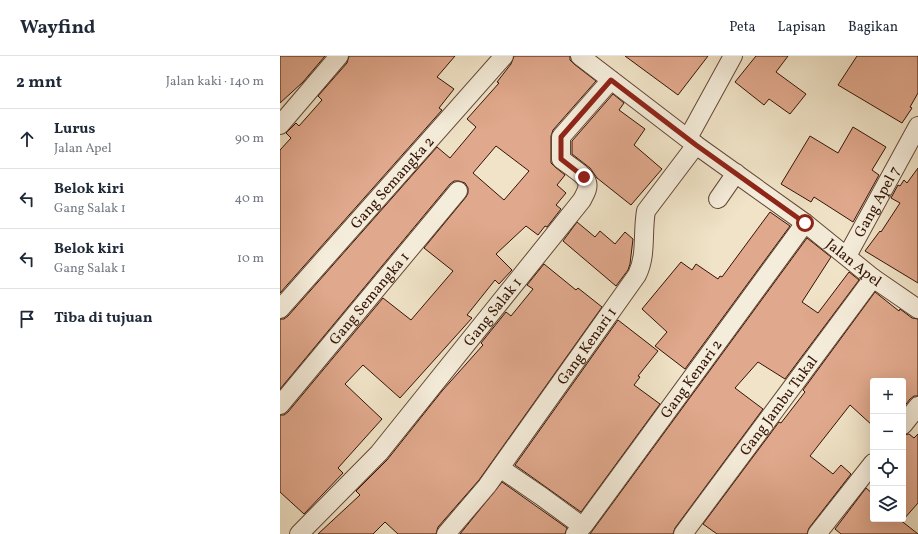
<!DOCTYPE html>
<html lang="id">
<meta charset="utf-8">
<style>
body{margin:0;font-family:Vollkorn,serif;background:#f2f2f3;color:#1f2937}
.controls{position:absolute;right:12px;bottom:12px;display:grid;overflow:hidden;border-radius:4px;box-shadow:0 4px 16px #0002}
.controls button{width:36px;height:36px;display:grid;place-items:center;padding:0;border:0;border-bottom:1px solid #e0e1e3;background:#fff;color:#1f2937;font:20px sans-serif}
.stop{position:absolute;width:12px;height:12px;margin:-9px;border:3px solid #8f2418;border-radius:50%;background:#fff}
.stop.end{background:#8f2418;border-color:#fff;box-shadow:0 1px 4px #0008}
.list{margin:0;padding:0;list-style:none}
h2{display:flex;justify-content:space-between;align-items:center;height:52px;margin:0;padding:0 16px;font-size:17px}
h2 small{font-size:13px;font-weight:400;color:#747a83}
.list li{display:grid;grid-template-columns:26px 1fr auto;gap:12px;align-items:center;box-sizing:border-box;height:60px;padding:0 16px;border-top:1px solid #e0e1e3}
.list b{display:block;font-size:15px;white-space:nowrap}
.list p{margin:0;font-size:13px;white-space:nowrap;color:#747a83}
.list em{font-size:13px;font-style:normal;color:#747a83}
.icon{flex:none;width:22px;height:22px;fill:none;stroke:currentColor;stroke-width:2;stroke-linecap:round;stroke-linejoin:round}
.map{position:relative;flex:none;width:638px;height:478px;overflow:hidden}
header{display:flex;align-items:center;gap:24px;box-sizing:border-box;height:56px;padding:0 20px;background:#fff;border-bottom:1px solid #e0e1e3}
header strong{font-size:19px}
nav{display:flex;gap:22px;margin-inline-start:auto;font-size:14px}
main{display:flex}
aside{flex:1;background:#fff}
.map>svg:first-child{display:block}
</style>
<header>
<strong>Wayfind</strong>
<nav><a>Peta</a><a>Lapisan</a><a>Bagikan</a></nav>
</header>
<main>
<aside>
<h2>2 mnt<small>Jalan kaki · 140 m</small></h2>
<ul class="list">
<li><svg class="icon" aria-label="ahead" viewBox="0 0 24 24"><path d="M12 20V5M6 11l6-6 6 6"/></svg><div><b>Lurus</b><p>Jalan Apel</p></div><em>90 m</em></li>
<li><svg class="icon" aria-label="left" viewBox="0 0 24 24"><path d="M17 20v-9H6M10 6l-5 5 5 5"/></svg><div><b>Belok kiri</b><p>Gang Salak 1</p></div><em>40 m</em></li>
<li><svg class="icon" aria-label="left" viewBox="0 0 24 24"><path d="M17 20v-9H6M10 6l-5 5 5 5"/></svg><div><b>Belok kiri</b><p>Gang Salak 1</p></div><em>10 m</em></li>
<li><svg class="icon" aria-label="arrive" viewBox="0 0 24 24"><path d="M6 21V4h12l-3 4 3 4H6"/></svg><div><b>Tiba di tujuan</b></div></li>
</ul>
</aside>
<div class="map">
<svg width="638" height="478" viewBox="0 0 638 478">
<rect width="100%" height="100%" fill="#f0e3c7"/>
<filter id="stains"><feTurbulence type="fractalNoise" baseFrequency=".005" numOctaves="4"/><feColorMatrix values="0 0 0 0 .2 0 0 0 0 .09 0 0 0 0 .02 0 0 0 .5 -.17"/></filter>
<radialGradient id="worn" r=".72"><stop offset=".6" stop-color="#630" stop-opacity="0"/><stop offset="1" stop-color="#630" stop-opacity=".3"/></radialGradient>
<g fill="#e0a88c" stroke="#341304" fill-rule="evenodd">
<polygon points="0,0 45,0 23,26 0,47"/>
<polygon points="69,0 175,0 157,21 174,33 159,52 162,54 0,237 0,94 11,82 6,77 16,67 19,70 42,44 38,40 67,7"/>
<path d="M234 0H290V4L294 8 316 25 273 74 271 80V107L275 111 285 119 277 129 286 137 276 149 281 153 267 171 265 170 258 179 246 170 216 198 232 214 219 228 215 224 187 259 192 262 120 342 83 309 65 328 102 363 58 412 63 417 24 458 0 436V359H4L8 356 103 242 131 264 173 215 144 192 186 141 188 137V132L185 127 179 125H174L170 128 0 333V263H4L8 260 157 91 170 102 196 71 187 63 219 27 217 26 231 8ZM216 90 249 115 224 144 193 117Z"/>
<polygon points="345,0 428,0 398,39"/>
<polygon points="476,0 508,0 496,16 526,38 510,58 489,43 484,49 455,26"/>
<polygon points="577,0 638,0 638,37 630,51 632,52 622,67 558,29"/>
<polygon points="333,38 344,47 339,54 365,73 354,89 382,113 351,149 317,122 310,112 292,98 292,85"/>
<polygon points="573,71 606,91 592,114 599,119 573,166 534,141 531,146 501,128 530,80 558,97"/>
<polygon points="638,112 638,227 585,195 600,175 601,176 620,147 611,142 618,129 620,130 624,124 627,127"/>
<polygon points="490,156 510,170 405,313 375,290 387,276 362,253 401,206 412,214 416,208 438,223 440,220 442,221"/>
<polygon points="297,166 315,181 320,175 335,188 345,176 353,183 350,208 348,214 336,230 283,185"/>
<polygon points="527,182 551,201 522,246 538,257 569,216 579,224 505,323 478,306 455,332 483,353 395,472 393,478 310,478"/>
<polygon points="264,208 296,234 298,232 322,251 199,424 158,471 156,478 118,478 105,466 93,478 38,478 80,439 76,435 107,404 162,335 203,289 201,287 226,256 231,260 253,233 247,229"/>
<polygon points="595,236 619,255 620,253 632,262 638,263 638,340 634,340 630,343 623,352 623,325 593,325 593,370 570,349 530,400 553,418 561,409 571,418 529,472 527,478 437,478 423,468 499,366 501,367 525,336 523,334"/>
<polygon points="338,264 378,295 358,320 360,321 354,329 380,348 301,456 235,409"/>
<polygon points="629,378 634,382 638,378 638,447 623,464 623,379"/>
<polygon points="222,426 287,472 285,478 180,478"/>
<polygon points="586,432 593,438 593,463 619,463 638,478 561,478 555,473"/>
</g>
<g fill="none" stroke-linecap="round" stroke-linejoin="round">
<g stroke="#634735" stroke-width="20">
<g id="minor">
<path id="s1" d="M300 0 416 89 525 167 593 222 638 253"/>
<polyline points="0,69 59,0"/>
<polyline points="408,82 453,0"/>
<polyline points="438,143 456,117"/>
<path id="s2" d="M567 200 638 70"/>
<path id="s3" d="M0 253 224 0"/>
<path id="s4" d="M0 349 178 135"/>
<polyline points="623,369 638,350"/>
<polyline points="220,412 261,440 302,470"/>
<path id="s5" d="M19 478 99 397 302 144C305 138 309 132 307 126 305 119 287 108 281 103V81L331 24"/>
<path id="s6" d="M166 478 207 430 357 219C367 199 362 177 366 155L416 89"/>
<path id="s7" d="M295 478 304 469 525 167"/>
<path id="s8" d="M403 478 593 222"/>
<polyline points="537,478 593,407"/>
</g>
</g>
<use href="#minor" stroke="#f5eddb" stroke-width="18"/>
</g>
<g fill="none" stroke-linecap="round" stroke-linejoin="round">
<polyline stroke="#8f2418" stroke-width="5" points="304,121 281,103 281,81 331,24 416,89 525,167"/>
</g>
<g text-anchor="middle" stroke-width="3.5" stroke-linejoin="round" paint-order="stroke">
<g font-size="15" fill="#341304" stroke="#f5eddb">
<text dy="5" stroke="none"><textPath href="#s3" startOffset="169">Gang Semangka 2</textPath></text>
<text dy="5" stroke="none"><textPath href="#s2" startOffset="62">Gang Apel 7</textPath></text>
<text dy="5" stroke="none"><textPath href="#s1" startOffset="343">Jalan Apel</textPath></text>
<text dy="5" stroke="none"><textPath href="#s4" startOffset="139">Gang Semangka 1</textPath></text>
<text dy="5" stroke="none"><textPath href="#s5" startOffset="295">Gang Salak 1</textPath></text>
<text dy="5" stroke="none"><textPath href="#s6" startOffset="235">Gang Kenari 1</textPath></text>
<text dy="5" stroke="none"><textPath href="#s7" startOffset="194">Gang Kenari 2</textPath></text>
<text dy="5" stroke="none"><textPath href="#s8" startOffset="160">Gang Jambu Tukal</textPath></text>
</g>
</g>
<rect width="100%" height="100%" filter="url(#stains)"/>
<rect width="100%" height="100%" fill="url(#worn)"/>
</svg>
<div class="controls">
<button>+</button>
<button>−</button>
<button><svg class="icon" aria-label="locate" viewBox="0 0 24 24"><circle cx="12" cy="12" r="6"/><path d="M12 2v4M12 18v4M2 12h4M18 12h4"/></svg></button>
<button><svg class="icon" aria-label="layers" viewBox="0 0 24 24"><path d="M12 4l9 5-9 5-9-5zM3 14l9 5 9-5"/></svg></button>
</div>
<div class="stop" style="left:525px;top:167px"></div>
<div class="stop end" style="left:304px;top:121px"></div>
</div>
</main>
